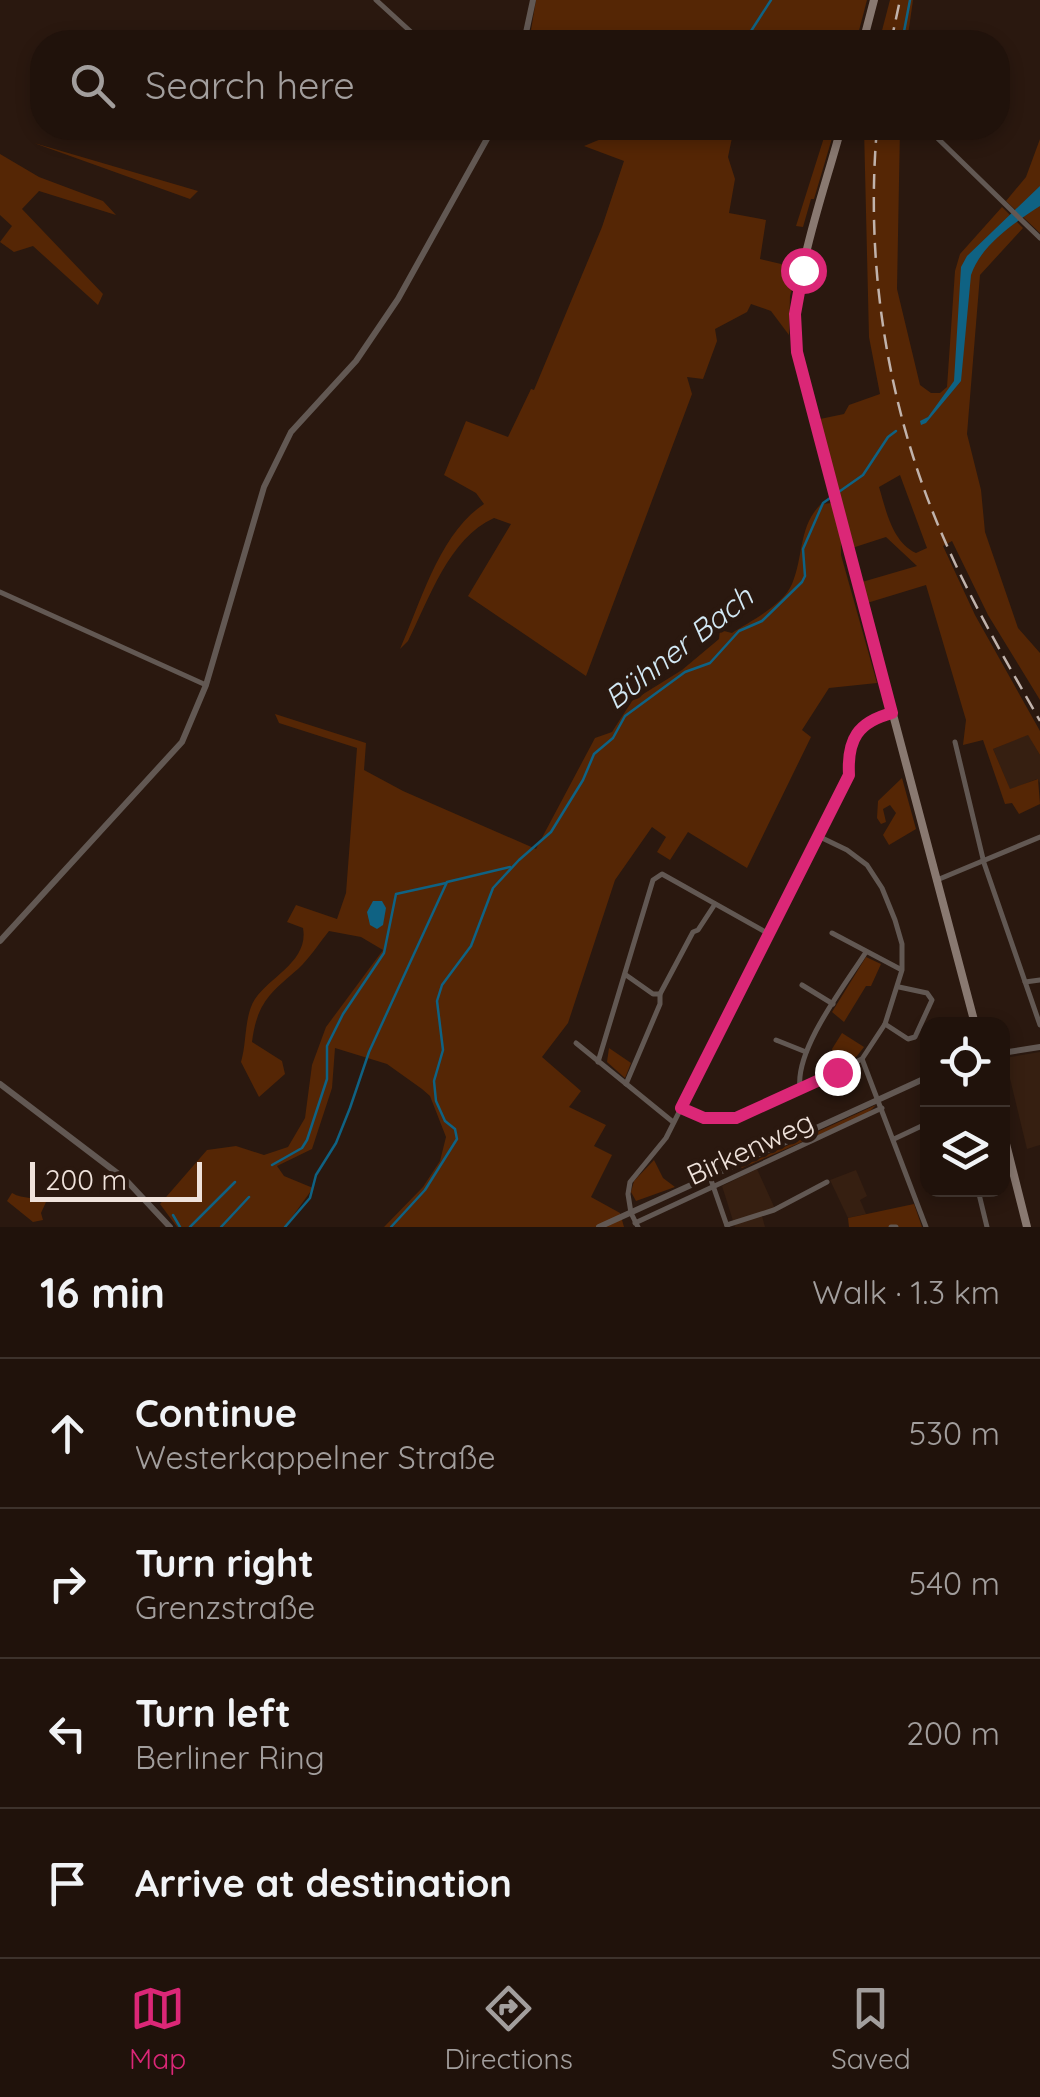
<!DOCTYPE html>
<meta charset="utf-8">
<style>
body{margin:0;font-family:Quicksand,sans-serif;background:#2d2019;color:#f1f3f6}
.controls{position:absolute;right:30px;bottom:30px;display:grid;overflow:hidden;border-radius:20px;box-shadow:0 5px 15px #0003}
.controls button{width:90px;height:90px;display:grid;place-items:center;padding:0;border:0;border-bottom:2px solid #3d322c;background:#20120b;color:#f1f3f6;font:50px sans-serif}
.scale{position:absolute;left:30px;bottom:25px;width:172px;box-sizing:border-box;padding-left:10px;border:5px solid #efe2db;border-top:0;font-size:28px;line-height:35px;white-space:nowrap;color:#efe2db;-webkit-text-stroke:8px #2a180f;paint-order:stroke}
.stop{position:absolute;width:30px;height:30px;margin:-22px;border:8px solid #db2777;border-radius:50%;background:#fff}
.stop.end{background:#db2777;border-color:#fff;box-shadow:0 2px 10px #0008}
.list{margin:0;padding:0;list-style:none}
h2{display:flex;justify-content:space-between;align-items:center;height:130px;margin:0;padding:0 40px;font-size:42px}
h2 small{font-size:32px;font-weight:400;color:#a29e9d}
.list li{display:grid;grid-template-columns:65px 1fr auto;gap:30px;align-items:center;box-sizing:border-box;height:150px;padding:0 40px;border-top:2px solid #3d322c}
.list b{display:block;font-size:38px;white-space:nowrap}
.list p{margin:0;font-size:32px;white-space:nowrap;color:#a29e9d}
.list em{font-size:32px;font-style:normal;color:#a29e9d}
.icon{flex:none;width:55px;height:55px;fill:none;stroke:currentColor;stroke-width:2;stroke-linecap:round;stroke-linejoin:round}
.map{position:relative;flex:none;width:1040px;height:1227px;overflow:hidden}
.search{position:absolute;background:#20120b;box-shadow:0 5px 15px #0003;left:30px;right:30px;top:30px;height:110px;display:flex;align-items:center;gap:25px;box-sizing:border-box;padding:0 35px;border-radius:40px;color:#a29e9d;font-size:38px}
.sheet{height:730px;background:#20120b}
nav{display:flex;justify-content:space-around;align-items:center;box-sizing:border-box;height:140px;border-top:2px solid #3d322c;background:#20120b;font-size:28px;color:#a29e9d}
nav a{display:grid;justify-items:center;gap:5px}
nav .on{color:#db2777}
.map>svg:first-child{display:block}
</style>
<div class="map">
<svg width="1040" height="1227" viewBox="0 0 1040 1227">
<rect width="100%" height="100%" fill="#2a180f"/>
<g fill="#361f11">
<polygon points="1028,734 1040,755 1040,783 1037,779 1010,790 993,749"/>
<polygon points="1040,1052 1040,1145 1027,1149 1005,1058"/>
<polygon points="757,1169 776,1211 762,1216 765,1227 735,1227 722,1186"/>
<polygon points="856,1170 867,1196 860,1200 866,1214 848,1218 830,1180"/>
</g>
<g fill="#552605" fill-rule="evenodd">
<polygon points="536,0 867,0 856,42 529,42"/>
<polygon points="890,0 913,0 907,42 879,42"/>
<path d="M605 128H734L728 157 735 179 729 213 766 220 760 259 798 268 790 296 789 335 771 311 751 304 747 312 715 329 717 341 703 379 687 377 692 394 586 676 468 596 511 524 494 518C449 538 429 599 408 641L400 649C421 602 439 534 484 504L476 493 444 475 466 421 508 437 531 389 534 390 602 227 624 161 584 146 601 139Z"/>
<polygon points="827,128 835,128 814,199 811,199 803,227 796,226"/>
<path d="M864 128H900L897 289 920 385 931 393H940L947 387 955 271 960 254 1002 207 1023 228 980 275 967 434 981 490 985 532 1018 628 1040 653V700L988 615 952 541 943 546 975 615 1040 731V755L1028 735 993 749 1010 789 1038 779 1040 804 1019 814 1012 803 1005 804 983 740 963 745 966 720 926 585 867 603 862 582 917 566 886 537 852 548 820 419 844 414 849 405 880 394 869 337ZM900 475 927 548 916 553C892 542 886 510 879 487Z"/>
<polygon points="1040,139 1040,233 1006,201 1026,177"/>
<polygon points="34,143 198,191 190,199"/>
<polygon points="0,154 39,177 103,201 116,215 39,191 22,209 103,294 98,305 33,246 14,252 0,242 12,226 0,215"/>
<path d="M832 503 841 536V555L877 683 829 688 802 730 811 737 747 868 688 832 670 860 657 852 666 837 652 827 615 880 568 1023 542 1057 581 1091 569 1107 606 1125 594 1146 612 1155 591 1197 620 1213 624 1227H384L423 1187 440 1161 446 1137 430 1096 422 1089 387 1064 335 1048 332 1088 312 1149 277 1166 284 1176 313 1188 285 1227H177L160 1204 207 1150 236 1146 264 1155 288 1147 305 1118 312 1065 326 1027 383 950 361 937 329 931C319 943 310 958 298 969 270 993 257 1003 252 1042L282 1061 285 1074 259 1097 241 1062C247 1042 244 1016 255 999 271 976 309 961 303 928L287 922 296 905 337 919 346 893 357 748 279 723 275 714 366 743 364 770 403 791 536 849 595 738 612 732 632 701 682 670 719 639 720 630 732 633C750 622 784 604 792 584 804 556 798 527 821 504Z"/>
<polygon points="902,778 916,829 889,845 883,835 896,813 890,805 883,809 886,822 881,824 877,818 878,801"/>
<polygon points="866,957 881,964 871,986 866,986 844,1022 832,1012"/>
<polygon points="842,1033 864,1047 857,1056 838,1067 832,1049"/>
<polygon points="609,1048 631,1063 625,1078 607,1062"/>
<polygon points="876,1105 867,1114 742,1168 741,1167"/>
<polygon points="654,1160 663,1178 675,1187 636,1201 631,1192 634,1181"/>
<path d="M12 1193C24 1200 35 1196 46 1202L41 1213 43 1220 33 1222 7 1201Z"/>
<polygon points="914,1204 922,1227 849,1227 848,1218"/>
</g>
<g fill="#0f6283">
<path d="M1040 186V206C1014 223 981 245 971 275L961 381 926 423 921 425 920 421 928 417 954 381 961 267 967 256Z"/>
<polygon points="373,901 382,901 386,908 383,925 377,929 370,925 367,912"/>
</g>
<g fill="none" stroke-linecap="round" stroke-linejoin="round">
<g stroke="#0f6283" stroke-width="2.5">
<polyline points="744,42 771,0"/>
<polyline points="902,42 910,0"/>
<polyline points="272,1165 302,1148 307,1140 327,1079 327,1046 343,1014 384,953 396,894 446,883"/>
<polyline points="173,1215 180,1227"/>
<polyline points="190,1227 235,1182"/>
<polyline points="221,1227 249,1197"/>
<polyline points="285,1227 310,1198 316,1175 336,1143 350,1108 369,1052 447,882 510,867"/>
<polyline points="391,1227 425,1190 457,1139 455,1129 445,1121 436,1101 434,1081 443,1050 437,1001 442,985 471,946 493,888 519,860 551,832 583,780 594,754 613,738 625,716 685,672 710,663 739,631 762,621 802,582 805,576 803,549 823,503 863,475 888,437 896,431"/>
</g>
<g stroke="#625853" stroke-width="5">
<polyline points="376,0 422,42"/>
<polyline points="927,128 1040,238"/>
<polyline points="0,592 206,685"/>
<polyline points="955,742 984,863 1040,1025"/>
<polyline points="937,880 1040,837"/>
<polyline points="832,933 900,969"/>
<polyline points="626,975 653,994 660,994"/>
<polyline points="1025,982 1040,980"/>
<polyline points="802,985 833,1004"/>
<polyline points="885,1024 908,1039 915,1037 932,1000 927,993 899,987"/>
<polyline points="776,1040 806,1052"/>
<polyline points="576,1043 673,1122"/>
<polyline points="862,1059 926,1227"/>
<polyline points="598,1062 653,880 662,874 769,934"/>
<polyline points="626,1084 660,1004 660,994 693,932 698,930 715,904"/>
<path d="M800 1088C795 1049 845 985 866 952"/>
<polyline points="681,1108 705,1118 736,1118 862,1059 885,1024 902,970 902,944 895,920 882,888 867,865 847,850 818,836"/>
<polyline points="894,1139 928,1123"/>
<polyline points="710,1177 727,1226"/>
<polyline points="978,1190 987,1227"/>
<polyline points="635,1223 882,1108"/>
<polyline points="727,1225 774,1210 827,1182"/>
<path d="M638 1227 631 1213 628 1194 630 1182 666 1138 849 775C847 739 857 722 892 713"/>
<polyline points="891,1227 896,1227"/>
</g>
<g stroke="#625853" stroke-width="6">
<polyline points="524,42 533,0"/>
<polyline points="0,941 182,742 206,685 264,487 291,432 356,361 398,299 493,128"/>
<polyline points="1002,1053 1040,1047"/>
<polyline points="0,1084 125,1179 170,1227"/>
<polyline points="599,1227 928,1077"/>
</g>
<g stroke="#897971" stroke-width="8">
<polyline points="863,42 874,0"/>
<path d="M841 128C824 193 788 286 797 352L975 1024"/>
<polyline points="1002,1128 1027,1227"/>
</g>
<g stroke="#c1b3ac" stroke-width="2.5" stroke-dasharray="15 8" stroke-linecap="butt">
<polyline points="891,42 900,0"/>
<path d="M877 128C865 264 887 406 941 532 969 598 1005 659 1040 721"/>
</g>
</g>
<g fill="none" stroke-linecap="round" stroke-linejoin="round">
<path stroke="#db2777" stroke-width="12" d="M803 270 795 314 797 352 892 713C858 722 847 739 849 775L681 1108 704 1118H736L837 1072"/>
</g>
<g text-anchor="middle" stroke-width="9" stroke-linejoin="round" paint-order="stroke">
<g font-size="28" fill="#efe2db" stroke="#2a180f">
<text transform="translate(750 1148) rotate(-25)" y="10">Birkenweg</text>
</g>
<g font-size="30" font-style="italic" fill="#d2e8f4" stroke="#2a180f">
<text transform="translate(679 648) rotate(-38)" y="10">Bühner Bach</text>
</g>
</g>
</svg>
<div class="controls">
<button><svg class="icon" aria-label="locate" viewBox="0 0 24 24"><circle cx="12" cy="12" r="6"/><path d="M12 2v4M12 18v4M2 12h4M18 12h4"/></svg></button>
<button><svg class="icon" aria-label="layers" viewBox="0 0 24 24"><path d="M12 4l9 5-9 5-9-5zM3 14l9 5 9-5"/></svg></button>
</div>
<div class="scale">200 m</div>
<div class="stop" style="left:803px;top:270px"></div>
<div class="stop end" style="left:837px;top:1072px"></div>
<div class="search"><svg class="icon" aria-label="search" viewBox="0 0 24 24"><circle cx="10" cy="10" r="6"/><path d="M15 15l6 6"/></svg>Search here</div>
</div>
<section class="sheet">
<h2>16 min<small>Walk · 1.3 km</small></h2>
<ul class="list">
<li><svg class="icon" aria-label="ahead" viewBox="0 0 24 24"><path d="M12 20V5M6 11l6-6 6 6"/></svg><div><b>Continue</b><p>Westerkappelner Straße</p></div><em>530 m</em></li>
<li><svg class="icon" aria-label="right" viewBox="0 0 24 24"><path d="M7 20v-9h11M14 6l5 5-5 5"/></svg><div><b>Turn right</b><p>Grenzstraße</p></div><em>540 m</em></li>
<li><svg class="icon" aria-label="left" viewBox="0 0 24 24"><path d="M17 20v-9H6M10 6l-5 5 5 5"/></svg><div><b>Turn left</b><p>Berliner Ring</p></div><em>200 m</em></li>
<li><svg class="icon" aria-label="arrive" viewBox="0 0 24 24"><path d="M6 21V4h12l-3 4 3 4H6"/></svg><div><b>Arrive at destination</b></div></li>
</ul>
</section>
<nav>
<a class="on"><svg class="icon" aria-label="map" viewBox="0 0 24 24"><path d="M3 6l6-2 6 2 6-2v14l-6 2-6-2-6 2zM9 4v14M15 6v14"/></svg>Map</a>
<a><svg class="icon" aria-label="directions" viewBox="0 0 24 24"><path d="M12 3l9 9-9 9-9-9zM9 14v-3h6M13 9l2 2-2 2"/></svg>Directions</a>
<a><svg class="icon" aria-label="saved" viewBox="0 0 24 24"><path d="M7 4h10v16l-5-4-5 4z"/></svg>Saved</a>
</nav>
